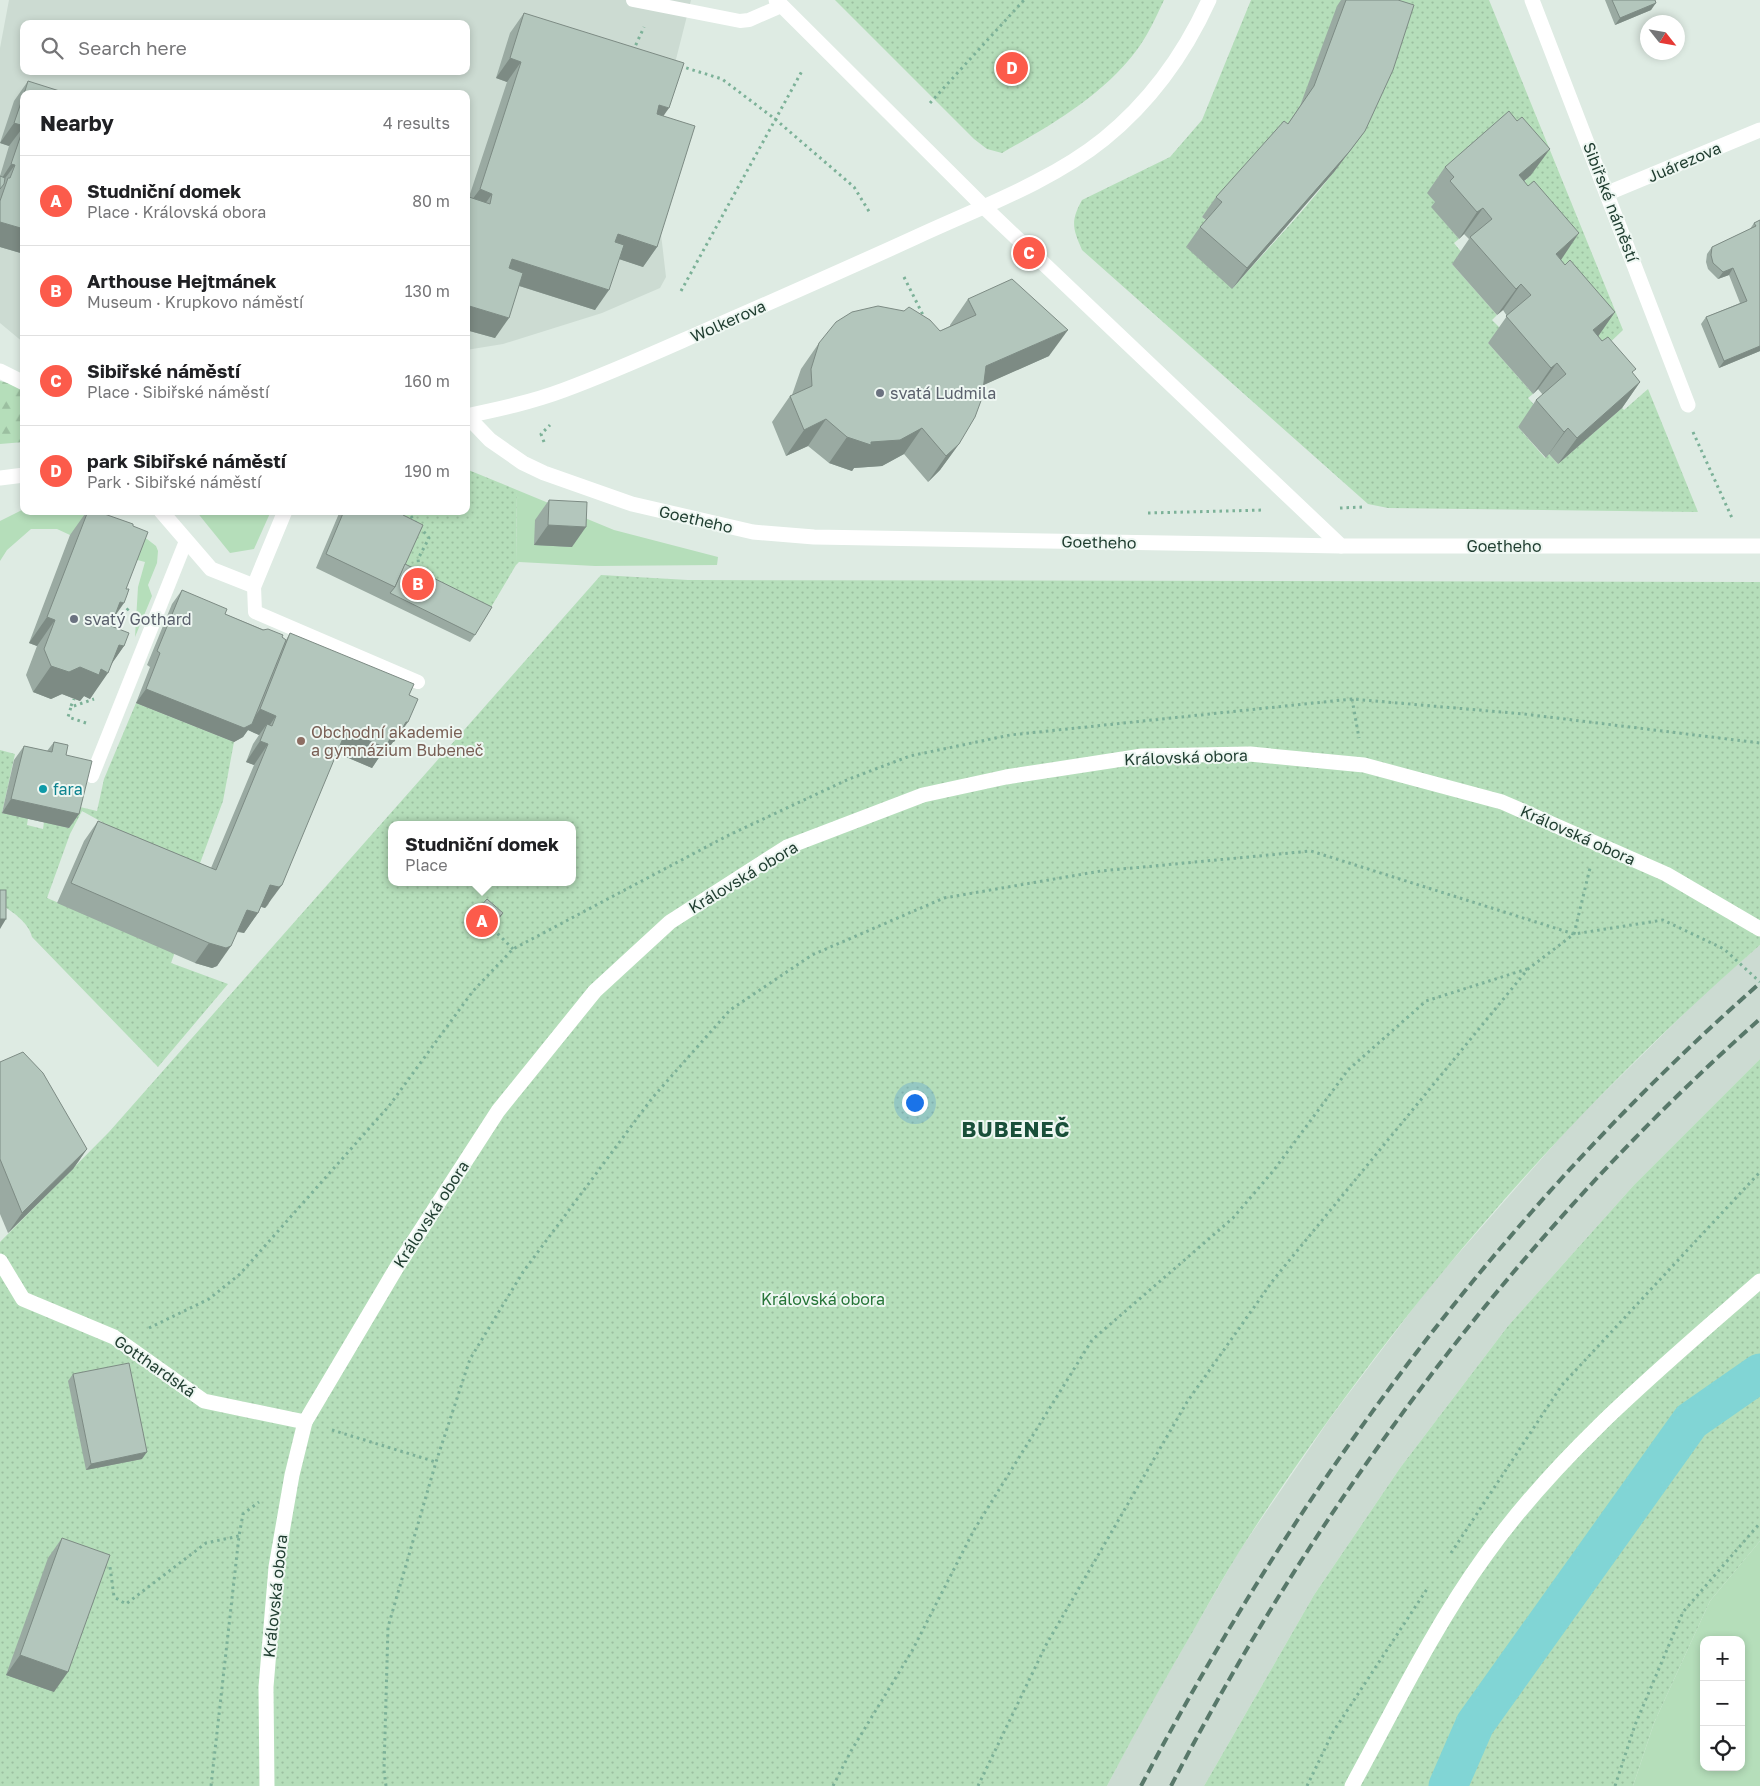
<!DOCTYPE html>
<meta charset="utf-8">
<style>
body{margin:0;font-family:"Golos Text",sans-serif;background:#f2f2f2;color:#202124}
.controls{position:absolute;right:15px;bottom:15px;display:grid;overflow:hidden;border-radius:10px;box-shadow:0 2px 8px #0003}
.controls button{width:45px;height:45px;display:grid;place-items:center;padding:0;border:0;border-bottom:1px solid #e0e0e0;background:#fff;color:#202124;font:25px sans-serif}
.compass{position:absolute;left:1640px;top:15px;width:45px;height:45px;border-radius:50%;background:#fff;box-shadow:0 2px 8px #0003;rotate:121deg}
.you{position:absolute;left:914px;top:1102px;width:18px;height:18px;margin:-12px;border:4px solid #fff;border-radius:50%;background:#1a73e8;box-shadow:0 0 0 8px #1a73e833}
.badge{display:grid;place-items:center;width:32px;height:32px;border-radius:50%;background:#fc5b4b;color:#fff;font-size:16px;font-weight:700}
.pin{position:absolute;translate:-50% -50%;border:2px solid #fff;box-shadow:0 1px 5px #0006}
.popup{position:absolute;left:388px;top:821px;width:188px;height:65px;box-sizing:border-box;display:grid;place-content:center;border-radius:10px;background:#fff;filter:drop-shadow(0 1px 4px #0005);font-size:16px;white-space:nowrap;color:#757577}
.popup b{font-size:19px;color:#202124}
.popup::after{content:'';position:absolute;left:50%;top:100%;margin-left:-10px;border:10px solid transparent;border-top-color:#fff}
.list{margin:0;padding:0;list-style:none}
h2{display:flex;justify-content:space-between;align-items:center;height:65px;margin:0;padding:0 20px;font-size:21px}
h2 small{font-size:16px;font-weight:400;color:#757577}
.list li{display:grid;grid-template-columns:32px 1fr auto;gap:15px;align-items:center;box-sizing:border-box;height:90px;padding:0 20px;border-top:1px solid #e0e0e0}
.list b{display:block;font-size:19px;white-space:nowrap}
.list p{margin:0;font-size:16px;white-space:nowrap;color:#757577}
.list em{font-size:16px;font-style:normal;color:#757577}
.icon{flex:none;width:28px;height:28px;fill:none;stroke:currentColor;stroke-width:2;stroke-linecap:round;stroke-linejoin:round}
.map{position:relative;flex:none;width:1760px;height:1786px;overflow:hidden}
.search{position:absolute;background:#fff;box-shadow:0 2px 8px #0003;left:20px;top:20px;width:450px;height:55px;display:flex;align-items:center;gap:12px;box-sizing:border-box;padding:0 18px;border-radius:10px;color:#757577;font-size:19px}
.panel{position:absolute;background:#fff;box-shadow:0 2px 8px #0003;left:20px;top:90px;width:450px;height:425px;border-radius:10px}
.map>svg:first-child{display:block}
</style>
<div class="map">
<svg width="1760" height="1786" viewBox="0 0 1760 1786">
<defs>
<pattern id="forest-firs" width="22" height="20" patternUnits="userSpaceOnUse" patternTransform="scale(1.25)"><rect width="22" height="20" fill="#b5deba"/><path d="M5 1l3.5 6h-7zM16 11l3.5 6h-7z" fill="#9bbfa0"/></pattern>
<pattern id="park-dots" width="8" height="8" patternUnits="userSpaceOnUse" patternTransform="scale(1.25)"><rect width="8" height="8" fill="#b5deba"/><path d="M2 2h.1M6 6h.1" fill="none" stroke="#9bbfa0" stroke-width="1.8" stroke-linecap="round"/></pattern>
</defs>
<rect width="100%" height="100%" fill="#deebe3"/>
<g fill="#ccdbd2" fill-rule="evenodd">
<path d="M9 0H691L670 83 655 128 659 217 666 277 660 288 602 313 503 344 466 350V94H24V343L0 323V48ZM24 24H466V71H24Z"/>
<polygon points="1760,945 1760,1059 1634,1185 1508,1326 1400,1468 1314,1595 1204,1786 1107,1786 1142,1719 1238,1553 1331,1417 1430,1286 1573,1123 1707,991"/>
</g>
<g fill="#b5deba" fill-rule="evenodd">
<polygon points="517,490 614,530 718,557 717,565 595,566 519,562 516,565"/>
<polygon points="24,509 24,511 81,511 95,516 70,535 57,529 31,529 7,550 0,561 0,521"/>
<polygon points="196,511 271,511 254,549 230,553"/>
<polygon points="138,532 156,546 158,551 157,563 148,585 152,596 135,637 138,587 145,562 130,558"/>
<path d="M1760 1541V1786H1633L1654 1723 1710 1601ZM1704 1640H1741V1767H1704Z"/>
</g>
<polygon fill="url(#forest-firs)" points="0,381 24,387 24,442 0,444"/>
<g fill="url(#park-dots)" fill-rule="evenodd">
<path d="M835 0H1164C1156 17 1147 37 1136 51 1101 97 1051 125 1002 153L987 149 974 139Z"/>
<path d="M1251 0H1489L1623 330 1600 352 1518 187 1531 175 1436 203 1432 207 1459 239 1454 243 1463 254 1452 264 1497 315 1492 320 1502 330 1488 343 1533 394 1528 398 1538 409 1518 427 1545 458 1549 454 1558 464 1622 408 1624 410 1648 389 1698 512 1388 508 1368 504 1082 250C1073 229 1070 222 1082 200L1170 157 1202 120ZM1314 73 1366 121C1333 184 1279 235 1233 288L1208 222 1202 217 1286 129 1300 106Z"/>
<polygon points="466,469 517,490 516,565 487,614 399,570 394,511 466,511"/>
<path d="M601 575 688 580 1760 582V945C1559 1120 1383 1327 1239 1552 1224 1576 1210 1601 1196 1626 1165 1679 1135 1732 1107 1786H0V1242L109 1132ZM392 825H572V882H392Z"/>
<path d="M136 703 234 742 223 801 196 874 82 811 70 834 47 898 175 952 171 963 228 984 158 1067 32 937C29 923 12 911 0 904V750L15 754 2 813 28 818 27 825 43 829 44 822 69 828 80 807 97 811 104 779Z"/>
<polygon points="1760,1059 1760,1541 1710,1601 1654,1723 1633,1786 1204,1786 1314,1595 1400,1468 1508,1326 1634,1185"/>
</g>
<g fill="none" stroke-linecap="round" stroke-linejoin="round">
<polyline stroke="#81d5d5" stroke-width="39" points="1448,1786 1475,1724 1691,1421 1760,1373"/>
<g stroke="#7cb198" stroke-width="3" stroke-dasharray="2.5 4" stroke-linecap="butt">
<polyline points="633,51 644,27"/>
<polyline points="680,66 722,79 775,119 854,187 870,213"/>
<polyline points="930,103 1024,0"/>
<polyline points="904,277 925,319"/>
<polyline points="681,291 802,71"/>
<polyline points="1693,432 1732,518"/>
<polyline points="544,442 541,434 550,425"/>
<polyline points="1340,508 1363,507"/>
<polyline points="407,511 416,523"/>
<polyline points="1148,513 1264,510"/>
<polyline points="420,575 418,559 429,538 420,527"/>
<polyline points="114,631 114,623 130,607"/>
<polyline points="1352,699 1359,738"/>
<polyline points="71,706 74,699"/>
<polyline points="86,723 68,717 71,707 94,699"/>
<polyline points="493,929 513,949"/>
<polyline points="149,1328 209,1299 240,1274 389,1106 473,991 513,949 727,836 849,779 910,756 1010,735 1352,699 1524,714 1760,743"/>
<polyline points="332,1430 436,1462"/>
<polyline points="1451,1553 1562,1385 1760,1172"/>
<polyline points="104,1565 110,1567 114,1597 126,1604 206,1543 239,1536"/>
<polyline points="211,1786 239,1536 243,1514 259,1502"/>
<polyline points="386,1786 384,1770 388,1627 436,1462 470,1359 523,1272 653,1097 730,1010 812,955 944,898 1101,871 1311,851 1574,934 1663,920 1724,949 1760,982"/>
<polyline points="833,1786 851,1751 912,1651 974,1530 1092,1340 1233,1218 1274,1170 1348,1070 1426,1001 1527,969"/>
<polyline points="978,1786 1046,1645 1187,1402 1274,1279 1528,969 1574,934 1590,868"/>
<polyline points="1307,1786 1333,1732 1427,1589"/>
<polyline points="1615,1786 1635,1725 1683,1612 1760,1523"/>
</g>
<g stroke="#fff" stroke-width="14">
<polyline points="633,0 740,21 749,20 781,6"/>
<polyline points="254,586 255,612 418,682"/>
<polyline points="92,776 186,541"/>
</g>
<g stroke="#fff" stroke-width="15">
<polyline points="0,1261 23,1299 114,1337 204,1401 305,1422"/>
<polyline points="267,1786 266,1687 276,1567 292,1475 305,1422 397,1267 498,1111 595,991 670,922 787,847 923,795 1006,777 1142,756 1250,754 1364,765 1502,802 1666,874 1760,929"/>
<path d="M1352 1786C1394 1709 1433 1628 1485 1556 1561 1450 1662 1367 1760 1281"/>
</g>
<g stroke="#fff" stroke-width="15">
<polyline points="1532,0 1688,405"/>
<polyline points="1608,193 1760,130"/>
<polyline points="0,371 24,383"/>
<polyline points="467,416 490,440 523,463 544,473 632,504 753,532 814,537 1341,546"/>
<polyline points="161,511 211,569 254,586 285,511"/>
</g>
<g stroke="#fff" stroke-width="15">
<polyline points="776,0 983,206 1341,546 1760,546"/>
<path d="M466 416C499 409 532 402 564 390 613 372 661 350 709 329 778 299 846 269 914 238 976 209 1051 182 1104 139 1151 101 1184 55 1209 0"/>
<polyline points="0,478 24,475"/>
</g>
<g stroke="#58786a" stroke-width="4" stroke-dasharray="10 5" stroke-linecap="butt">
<path d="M1141 1786C1299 1485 1504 1208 1760 983"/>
<path d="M1171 1786C1319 1501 1519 1232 1760 1019"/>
</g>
</g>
<g fill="#9aaaa2">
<polygon points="1341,0 1398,0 1365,131 1334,172 1232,289 1186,247 1200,227 1206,220 1202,217 1216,197 1288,124 1300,106 1337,6"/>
<polygon points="1605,0 1655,0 1651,10 1615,25"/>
<polygon points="524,13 664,116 657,247 643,267 619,259 595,310 519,286 495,338 466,330 466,196 469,197 507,82 496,78 510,33"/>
<polygon points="28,81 24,94 24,254 0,247 0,176 9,146 0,143 14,101"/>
<polygon points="1517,121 1531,175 1524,181 1561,260 1565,265 1615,312 1598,336 1640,382 1622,408 1558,464 1549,454 1546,458 1518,427 1536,400 1543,395 1538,389 1533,394 1488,343 1507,316 1503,310 1497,315 1452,264 1469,239 1464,234 1459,239 1431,207 1435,202 1427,193 1445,167"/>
<polygon points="1760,220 1760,351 1719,368 1701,324 1706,317 1740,303 1729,275 1718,279 1708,269 1706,262 1707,254 1712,247 1750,229 1754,223"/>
<polygon points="968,299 1049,356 983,385 959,444 940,470 928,482 904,454 882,466 854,468 852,471 829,463 808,446 786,456 772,422 790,396 792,395 801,369 819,343 940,331 950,326 950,325"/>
<polygon points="549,500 572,547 534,545 535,520"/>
<polygon points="87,511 96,511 116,615 111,626 124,646 111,664 90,699 84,696 80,701 62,694 51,699 33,692 26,675 37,646 29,643 70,535"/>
<polygon points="340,511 405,511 403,515 405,564 475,635 470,642 316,568"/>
<polygon points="182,590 225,614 282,637 286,640 290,633 409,695 394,742 393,742 383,756 380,756 372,768 337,753 268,905 265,908 261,907 258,913 244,933 237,932 217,966 212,968 195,963 57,903 84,841 98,821 211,868 254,765 246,762 253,744 259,735 248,730 243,737 234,742 136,703 150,667 147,665 172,604"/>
<polygon points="54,742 66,755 79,814 69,828 2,813 14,760 24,746 47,751"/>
<polygon points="503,913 498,920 483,937 467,923 472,916"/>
<polygon points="0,1062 87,1149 73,1169 8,1233 0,1214"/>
<polygon points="73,1374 142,1459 86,1470 68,1381"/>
<polygon points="62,1538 54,1692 6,1675 48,1558"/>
</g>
<g fill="#7d8b84">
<polygon points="1656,3 1651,10 1615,25 1620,18"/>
<polygon points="510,58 521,62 507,82 496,78"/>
<polygon points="659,105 669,108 655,128 645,125"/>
<polygon points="14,123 24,126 9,146 0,143"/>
<polygon points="1365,131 1334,172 1232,289 1247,268"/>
<polygon points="1550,149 1531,175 1501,201 1519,175"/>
<polygon points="11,164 15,165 0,185 0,181"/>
<polygon points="480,189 492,194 478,214 466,208"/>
<polygon points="1483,208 1464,234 1459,239 1477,212"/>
<polygon points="0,222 24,229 24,254 0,247"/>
<polygon points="1579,233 1561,260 1556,254"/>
<polygon points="618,234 657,247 643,267 604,254"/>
<polygon points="512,259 609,290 595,310 498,279"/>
<polygon points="1733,268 1729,275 1718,279 1723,272"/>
<polygon points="1521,284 1503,310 1497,315 1516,289"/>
<polygon points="466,305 509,318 495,338 466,330"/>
<polygon points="1615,312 1597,338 1593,330"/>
<polygon points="1068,330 1049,356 968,392 986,366"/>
<polygon points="1760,346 1760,351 1719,368 1724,361"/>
<polygon points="1557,363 1538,389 1533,394 1551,368"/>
<polygon points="1640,382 1622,408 1558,464 1577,438"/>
<polygon points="826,419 808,446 786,456 804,430"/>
<polygon points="922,428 904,454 882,466 854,468 852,471 829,463 847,437 871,442"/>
<polygon points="1568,428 1549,454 1546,458 1564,432"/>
<polygon points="959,444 940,470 928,482 946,456"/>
<polygon points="548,525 586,527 572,547 534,545"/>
<polygon points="120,602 124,603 106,629"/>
<polygon points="47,617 55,620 37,646 29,643"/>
<polygon points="119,645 124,646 106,672 108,673 90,699 84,696 80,701 62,694 51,699 33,692 51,666 80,667"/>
<polygon points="146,689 249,725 260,709 276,716 263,735 267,724 259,735 248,730 243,737 234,742 136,703"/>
<polygon points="406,722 408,722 394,742 393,742 383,756 380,756 372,768 332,751 346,731"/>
<polygon points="260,741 268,744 254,765 246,762"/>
<polygon points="11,799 79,814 69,828 2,813"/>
<polygon points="270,885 282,885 265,908 256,905"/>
<polygon points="247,910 258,913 244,933 233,930"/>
<polygon points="503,913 498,920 483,937 487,930"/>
<polygon points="0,919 6,919 0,929"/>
<polygon points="209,943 231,946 217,966 212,968 195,963"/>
<polygon points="87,1149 73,1169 8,1233 22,1213"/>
<polygon points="147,1452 142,1459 86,1470 91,1464"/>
<polygon points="20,1655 68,1672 54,1692 6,1675"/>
</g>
<g fill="#b3c6bc" stroke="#7d8b84">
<polygon points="1346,0 1398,0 1414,5 1393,70 1365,131 1349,152 1247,268 1200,227 1222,202 1216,197 1284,121 1288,124 1314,86"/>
<polygon points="1612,0 1655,0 1656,3 1620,18"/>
<polygon points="524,13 684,63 669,108 659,105 657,114 695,126 657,247 618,234 615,242 624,245 609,290 512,259 509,268 523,273 509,318 466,305 466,196 490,204 492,194 480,189 521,62 510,58"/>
<polygon points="28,81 69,94 24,94"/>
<polygon points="24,94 24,229 0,222 0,201 8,178 10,178 15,165 11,164 24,126 14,123"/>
<polygon points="1509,111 1517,121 1522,117 1550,149 1519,175 1528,186 1534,181 1579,233 1556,254 1565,265 1570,260 1615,312 1593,330 1602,341 1608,337 1636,369 1632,372 1640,382 1577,438 1568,428 1564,432 1536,400 1566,374 1557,363 1551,368 1506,316 1531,295 1521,284 1516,289 1470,237 1492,219 1483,208 1477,212 1450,181 1454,177 1445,167"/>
<polygon points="0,176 5,178 4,184 0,189"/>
<polygon points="1760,220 1760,346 1724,361 1706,317 1747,301 1733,268 1723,272 1713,263 1711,255 1712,247 1756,226 1754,223"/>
<polygon points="1012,279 1068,330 986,366 982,398 975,417 959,444 946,456 922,428 900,440 871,442 871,445 847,437 826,419 804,430 790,396 812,386 811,369 819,343 836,322 852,312 878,306 904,311 909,307 930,320 940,331 976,315 968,299"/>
<polygon points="549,500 587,502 586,527 548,525"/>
<polygon points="88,511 96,511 133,524 133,526 148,532 126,589 129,589 127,595 124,603 120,602 111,626 129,633 124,646 119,645 108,673 101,669 99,675 80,667 69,672 51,666 44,649 55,620 47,617"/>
<polygon points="344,511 405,511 403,515 423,525 395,587 326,554"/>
<polygon points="405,564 492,607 475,635 390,593 395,587"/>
<polygon points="182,590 227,609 225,614 263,630 268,629 283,635 282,637 286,640 252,724 244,728 146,689 160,653 157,651"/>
<polygon points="290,633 414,684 409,695 418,699 408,722 406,722 398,736 391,736 386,748 346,731 282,885 279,887 270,885 258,913 247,910 231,946 226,948 209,943 71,883 98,821 216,870 268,744 260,741 267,724 272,726 276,716 260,709"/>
<polygon points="54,742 68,745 66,755 92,761 79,814 11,799 24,746 52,752"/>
<rect x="0" y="890" width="6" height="29"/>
<polygon points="487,899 503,913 487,930 472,916"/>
<polygon points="23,1052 43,1073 87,1149 22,1213 0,1159 0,1062"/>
<polygon points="129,1363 147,1452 91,1464 73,1374"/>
<polygon points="62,1538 110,1555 68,1672 20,1655"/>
</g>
<g fill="#6b7280" stroke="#eef7f2" stroke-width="2">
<circle cx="880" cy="393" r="5"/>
<circle cx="74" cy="619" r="5"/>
</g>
<circle fill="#8d6e63" stroke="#eef7f2" stroke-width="2" cx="301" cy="741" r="5"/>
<circle fill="#0f9aa8" stroke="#eef7f2" stroke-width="2" cx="43" cy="789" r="5"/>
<g text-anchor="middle" stroke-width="4" stroke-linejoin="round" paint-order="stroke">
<g font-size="16" fill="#1e3c2f" stroke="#eef7f2">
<text transform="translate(1684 162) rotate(-23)" y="6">Juárezova</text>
<text transform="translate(1611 202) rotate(69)" y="6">Sibiřské náměstí</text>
<text transform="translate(728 321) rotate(-24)" y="6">Wolkerova</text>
<text transform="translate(696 519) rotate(13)" y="6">Goetheho</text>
<text transform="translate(1099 542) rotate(1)" y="6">Goetheho</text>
<text x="1504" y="552">Goetheho</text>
<text transform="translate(1186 757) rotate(-2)" y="6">Královská obora</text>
<text transform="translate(1578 835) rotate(24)" y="6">Královská obora</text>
<text transform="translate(743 877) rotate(-31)" y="6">Královská obora</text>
<text transform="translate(431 1214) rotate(-57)" y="6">Královská obora</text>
<text transform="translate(155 1366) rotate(35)" y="6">Gotthardská</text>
<text transform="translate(275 1596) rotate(-84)" y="6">Královská obora</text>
</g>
<g font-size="16" fill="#5b616d" stroke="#eef7f2" text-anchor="start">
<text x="890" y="399">svatá Ludmila</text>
<text x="84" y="625">svatý Gothard</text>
</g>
<g font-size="16" fill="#785e54" stroke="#eef7f2" text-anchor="start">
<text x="311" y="738">Obchodní akademie<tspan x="311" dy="18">a gymnázium Bubeneč</tspan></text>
</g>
<g font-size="16" fill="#0d838f" stroke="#eef7f2" text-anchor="start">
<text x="53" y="795">fara</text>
</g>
<g font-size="16" fill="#267538" stroke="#eef7f2">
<text x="823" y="1305">Královská obora</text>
</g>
<g font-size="21" font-weight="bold" letter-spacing="1" fill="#194f39" stroke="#eef7f2">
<text x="1016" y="1137">BUBENEČ</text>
</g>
</g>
</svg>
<div class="controls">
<button>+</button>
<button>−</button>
<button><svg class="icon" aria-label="locate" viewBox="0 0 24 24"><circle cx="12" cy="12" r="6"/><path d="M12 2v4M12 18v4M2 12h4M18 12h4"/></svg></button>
</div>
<svg class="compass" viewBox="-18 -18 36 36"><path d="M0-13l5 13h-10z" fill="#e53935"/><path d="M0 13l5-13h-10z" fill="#757577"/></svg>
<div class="you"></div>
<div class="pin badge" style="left:482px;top:921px">A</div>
<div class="popup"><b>Studniční domek</b>Place</div>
<div class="pin badge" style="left:418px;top:584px">B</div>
<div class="pin badge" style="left:1029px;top:253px">C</div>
<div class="pin badge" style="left:1012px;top:68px">D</div>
<div class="search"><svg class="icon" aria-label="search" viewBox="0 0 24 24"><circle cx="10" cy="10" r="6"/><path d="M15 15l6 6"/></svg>Search here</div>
<section class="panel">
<h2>Nearby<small>4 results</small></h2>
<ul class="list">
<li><span class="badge">A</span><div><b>Studniční domek</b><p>Place · Královská obora</p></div><em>80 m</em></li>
<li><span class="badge">B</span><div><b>Arthouse Hejtmánek</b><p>Museum · Krupkovo náměstí</p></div><em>130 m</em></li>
<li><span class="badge">C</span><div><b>Sibiřské náměstí</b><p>Place · Sibiřské náměstí</p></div><em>160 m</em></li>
<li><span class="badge">D</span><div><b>park Sibiřské náměstí</b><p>Park · Sibiřské náměstí</p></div><em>190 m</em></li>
</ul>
</section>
</div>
